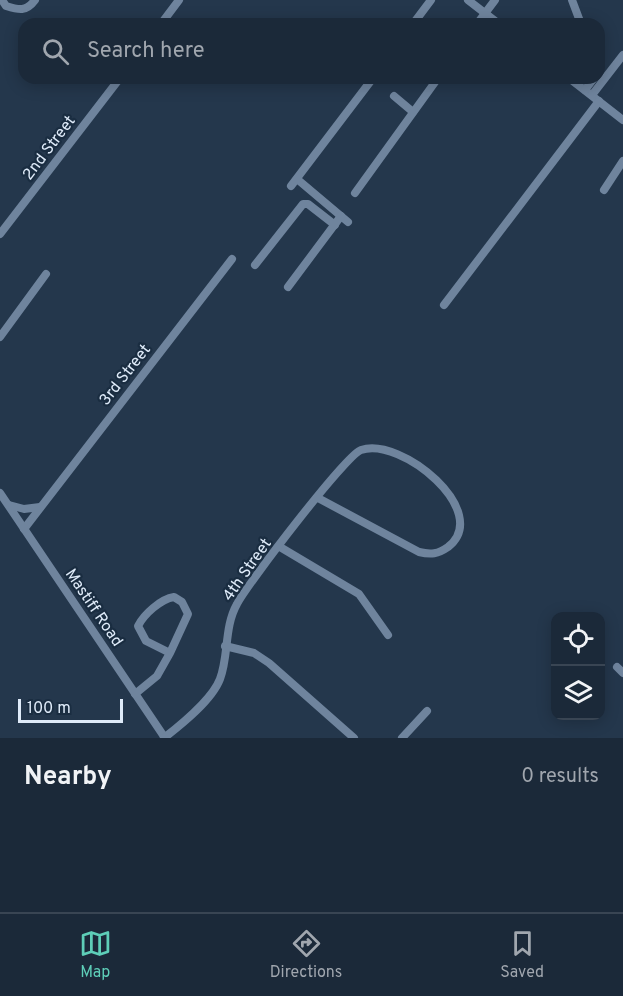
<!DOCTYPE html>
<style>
body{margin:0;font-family:Overpass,sans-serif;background:#243141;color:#f1f3f6}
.controls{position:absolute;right:18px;bottom:18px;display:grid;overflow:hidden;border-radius:12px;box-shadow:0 3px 15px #0003}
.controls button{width:54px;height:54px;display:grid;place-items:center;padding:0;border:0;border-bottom:2px solid #394553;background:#1b2939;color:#f1f3f6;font:30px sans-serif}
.scale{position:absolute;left:18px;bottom:15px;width:105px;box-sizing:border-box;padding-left:6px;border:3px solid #dfebf9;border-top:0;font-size:16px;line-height:21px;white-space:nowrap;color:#dfebf9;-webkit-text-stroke:4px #1a2d41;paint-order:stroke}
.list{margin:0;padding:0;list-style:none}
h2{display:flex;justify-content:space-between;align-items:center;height:78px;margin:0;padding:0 24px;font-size:26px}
h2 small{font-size:20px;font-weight:400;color:#a0a6ae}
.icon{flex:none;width:33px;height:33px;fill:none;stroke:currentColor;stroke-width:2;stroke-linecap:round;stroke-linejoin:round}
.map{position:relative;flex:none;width:623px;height:738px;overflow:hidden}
.search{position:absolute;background:#1b2939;box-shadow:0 3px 15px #0003;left:18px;right:18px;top:18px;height:66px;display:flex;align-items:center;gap:15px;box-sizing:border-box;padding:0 21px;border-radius:18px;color:#a0a6ae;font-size:22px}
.sheet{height:174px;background:#1b2939}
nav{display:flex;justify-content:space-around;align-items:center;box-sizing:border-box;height:84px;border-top:2px solid #394553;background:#1b2939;font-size:16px;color:#a0a6ae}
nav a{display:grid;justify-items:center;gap:3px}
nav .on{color:#5eceb8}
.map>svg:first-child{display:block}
</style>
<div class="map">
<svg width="623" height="738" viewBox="0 0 623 738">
<rect width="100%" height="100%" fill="#24374c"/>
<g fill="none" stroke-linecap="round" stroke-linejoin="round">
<g stroke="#6f849d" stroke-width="8">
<path d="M2 0 6 6C19 10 26 12 35 0"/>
<polyline points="468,0 499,24"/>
<polyline points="572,0 581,24"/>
<polyline points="161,24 179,0"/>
<polyline points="413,24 431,0"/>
<polyline points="477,24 495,0"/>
<polyline points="569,78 623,120"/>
<polyline points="585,90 594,78"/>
<polyline points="592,95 623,55"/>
<polyline points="394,96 413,112"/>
<polyline points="297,179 348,222"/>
<polyline points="291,186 373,78"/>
<polyline points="604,190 623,161"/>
<polyline points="355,193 438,78"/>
<polyline points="0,234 120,78"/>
<polyline points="255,265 303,204 308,204 335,225"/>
<polyline points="288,287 341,216"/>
<polyline points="444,305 599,101"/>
<polyline points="0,337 46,274"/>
<polyline points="0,493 165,738"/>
<polyline points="9,505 24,509 40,507"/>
<polyline points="24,529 232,259"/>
<polyline points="280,547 359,594 388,635"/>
<polyline points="225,646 254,653 269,663 354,738"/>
<polyline points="617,667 623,673"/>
<path d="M135 694 157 676 170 653 146 641 138 626C144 614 161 599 174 597L182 602 188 614 170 653"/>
<path d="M164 738C182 724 212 700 220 679 229 655 224 627 237 604 248 583 346 455 361 450 401 436 493 512 448 547 438 554 431 555 419 552L318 498"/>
<polyline points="402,738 427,711"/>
</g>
</g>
<g text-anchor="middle" stroke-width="4.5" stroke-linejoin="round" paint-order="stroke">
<g font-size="16" fill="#dfebf9" stroke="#1a2d41">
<text transform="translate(48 147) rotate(-53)" y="6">2nd Street</text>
<text transform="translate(124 374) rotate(-52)" y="6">3rd Street</text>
<text transform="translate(246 569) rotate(-55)" y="6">4th Street</text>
<text transform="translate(95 607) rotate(56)" y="6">Mastiff Road</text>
</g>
</g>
</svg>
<div class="controls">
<button><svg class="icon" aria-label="locate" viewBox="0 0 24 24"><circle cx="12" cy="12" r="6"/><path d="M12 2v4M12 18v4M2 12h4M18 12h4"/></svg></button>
<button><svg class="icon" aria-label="layers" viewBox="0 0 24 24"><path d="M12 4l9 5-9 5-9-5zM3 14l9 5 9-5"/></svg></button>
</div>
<div class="scale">100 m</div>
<div class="search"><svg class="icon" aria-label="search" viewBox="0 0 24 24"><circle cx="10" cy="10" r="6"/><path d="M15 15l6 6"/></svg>Search here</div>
</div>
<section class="sheet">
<h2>Nearby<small>0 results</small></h2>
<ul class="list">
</ul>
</section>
<nav>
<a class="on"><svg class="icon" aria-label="map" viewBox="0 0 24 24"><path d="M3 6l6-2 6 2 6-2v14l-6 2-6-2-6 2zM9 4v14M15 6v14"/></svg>Map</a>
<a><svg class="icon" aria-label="directions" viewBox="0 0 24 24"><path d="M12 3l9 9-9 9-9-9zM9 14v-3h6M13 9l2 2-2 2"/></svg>Directions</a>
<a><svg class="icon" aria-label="saved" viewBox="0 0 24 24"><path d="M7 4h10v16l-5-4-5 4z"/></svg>Saved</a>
</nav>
